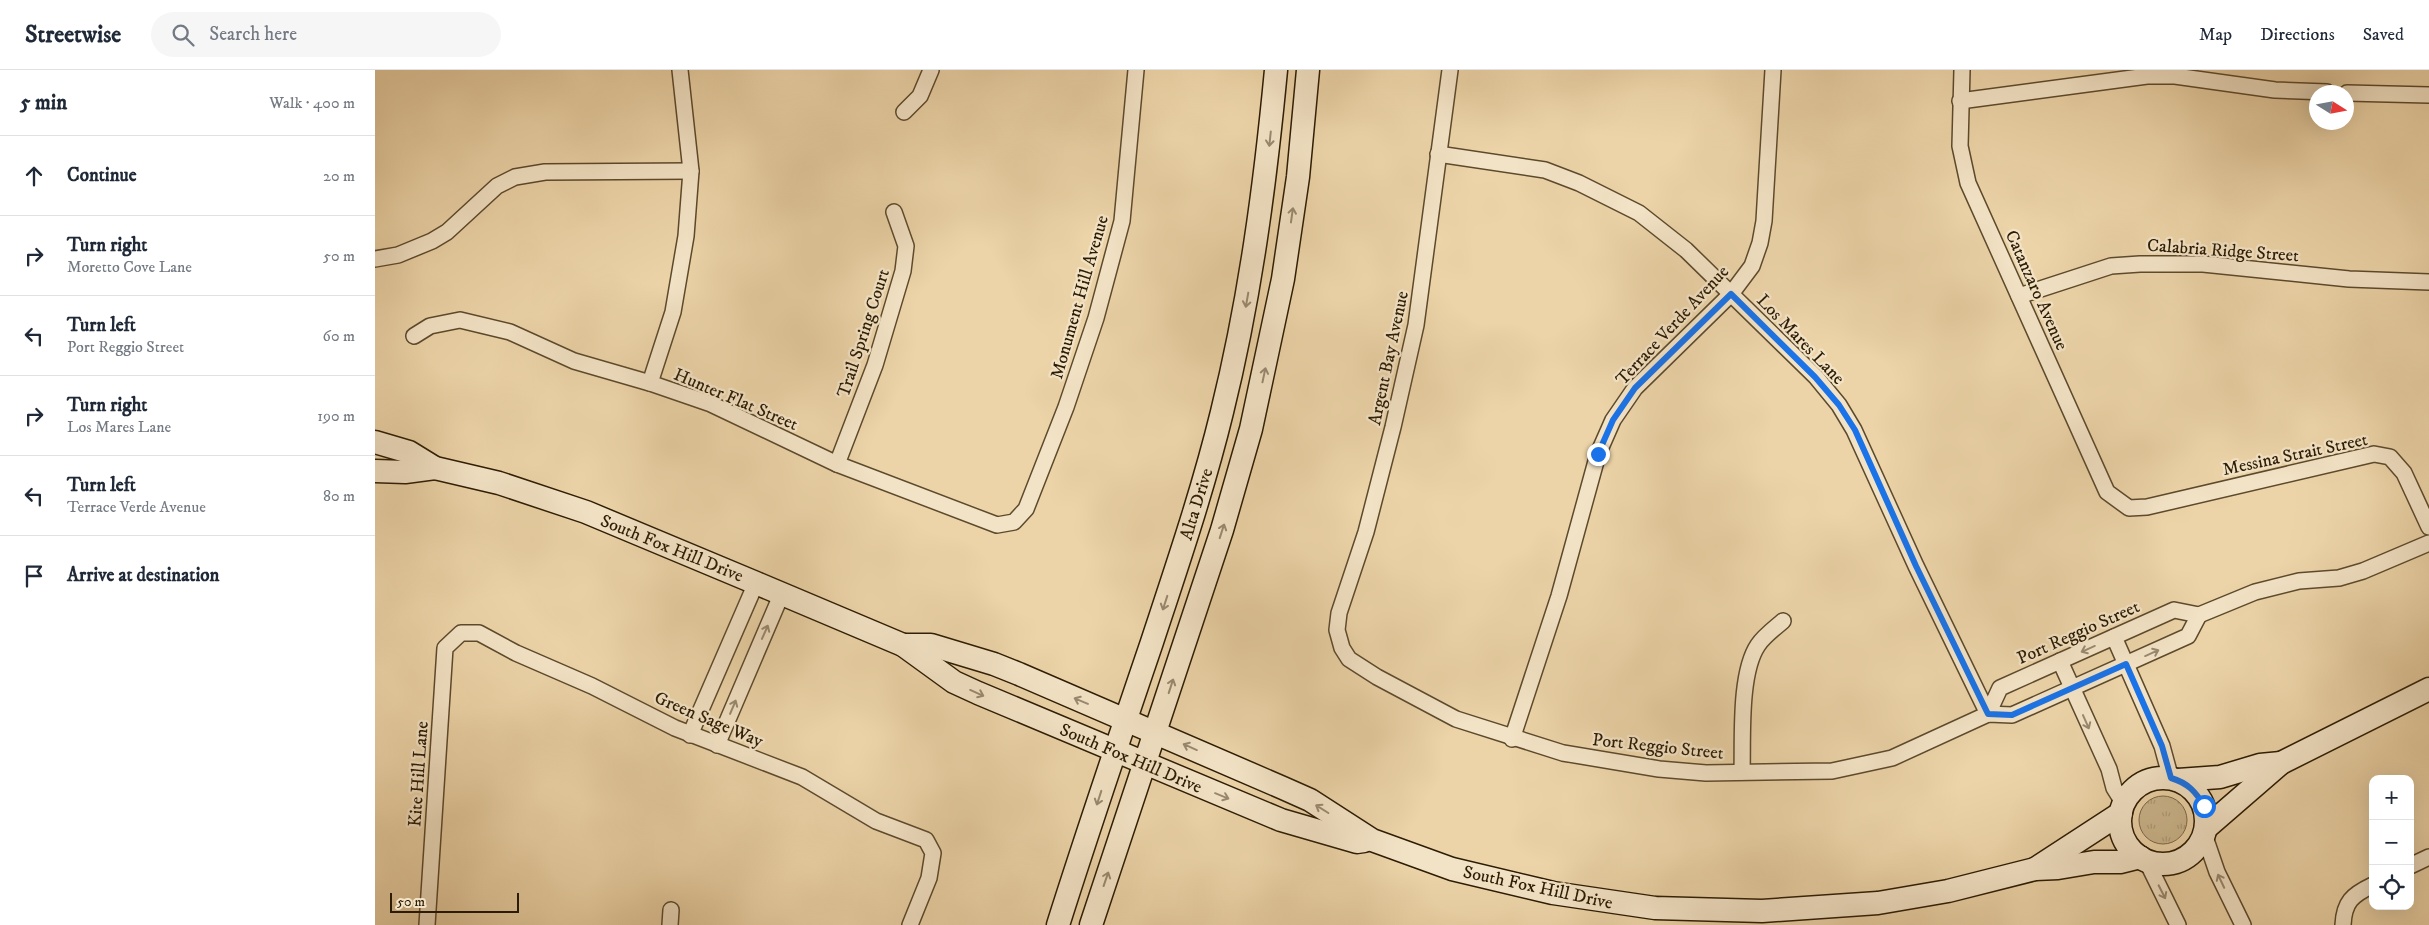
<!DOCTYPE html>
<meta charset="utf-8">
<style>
body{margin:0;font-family:"IM FELL DW Pica",serif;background:#f6f6f7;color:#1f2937}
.controls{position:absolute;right:15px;bottom:15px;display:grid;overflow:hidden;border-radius:10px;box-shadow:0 5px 20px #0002}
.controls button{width:45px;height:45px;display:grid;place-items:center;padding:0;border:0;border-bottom:1px solid #e0e1e3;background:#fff;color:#1f2937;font:25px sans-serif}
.compass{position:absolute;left:1934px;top:15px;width:45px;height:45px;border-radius:50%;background:#fff;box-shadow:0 5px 20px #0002;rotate:101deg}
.scale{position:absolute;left:15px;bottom:12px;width:129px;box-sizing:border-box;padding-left:5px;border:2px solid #2c1c04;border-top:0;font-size:14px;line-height:18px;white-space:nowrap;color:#2c1c04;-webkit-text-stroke:4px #f3e3c6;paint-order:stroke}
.stop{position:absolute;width:15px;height:15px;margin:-11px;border:4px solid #1a73e8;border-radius:50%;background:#fff}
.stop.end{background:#1a73e8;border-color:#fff;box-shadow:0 1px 5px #0008}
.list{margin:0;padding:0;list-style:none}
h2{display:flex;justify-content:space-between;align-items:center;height:65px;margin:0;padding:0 20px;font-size:21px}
h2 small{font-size:16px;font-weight:400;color:#747a83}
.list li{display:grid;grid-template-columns:32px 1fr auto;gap:15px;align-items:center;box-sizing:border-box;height:80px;padding:0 20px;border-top:1px solid #e0e1e3}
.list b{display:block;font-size:19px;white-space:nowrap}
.list p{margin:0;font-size:16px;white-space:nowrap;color:#747a83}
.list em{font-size:16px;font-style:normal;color:#747a83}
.icon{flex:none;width:28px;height:28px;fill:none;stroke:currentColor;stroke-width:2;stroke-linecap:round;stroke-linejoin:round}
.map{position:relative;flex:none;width:2054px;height:855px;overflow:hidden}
header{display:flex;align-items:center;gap:30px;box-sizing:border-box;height:70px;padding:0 25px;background:#fff;border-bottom:1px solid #e0e1e3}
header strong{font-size:24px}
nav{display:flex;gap:28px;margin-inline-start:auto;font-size:18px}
.search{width:350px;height:45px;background:#f6f6f7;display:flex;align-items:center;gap:12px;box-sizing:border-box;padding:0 18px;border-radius:28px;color:#747a83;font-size:19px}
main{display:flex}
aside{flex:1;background:#fff}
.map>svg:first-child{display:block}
</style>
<header>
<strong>Streetwise</strong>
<div class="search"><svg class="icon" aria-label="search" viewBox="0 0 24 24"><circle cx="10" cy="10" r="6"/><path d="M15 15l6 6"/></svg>Search here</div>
<nav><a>Map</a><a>Directions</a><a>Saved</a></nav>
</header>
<main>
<aside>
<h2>5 min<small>Walk · 400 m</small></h2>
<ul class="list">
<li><svg class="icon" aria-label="ahead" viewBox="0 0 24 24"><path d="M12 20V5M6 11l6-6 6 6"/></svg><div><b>Continue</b></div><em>20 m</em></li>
<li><svg class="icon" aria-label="right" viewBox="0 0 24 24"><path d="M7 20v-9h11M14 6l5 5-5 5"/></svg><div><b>Turn right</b><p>Moretto Cove Lane</p></div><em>50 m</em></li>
<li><svg class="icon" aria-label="left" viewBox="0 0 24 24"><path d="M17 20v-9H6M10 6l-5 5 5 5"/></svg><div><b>Turn left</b><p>Port Reggio Street</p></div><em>60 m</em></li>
<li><svg class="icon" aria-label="right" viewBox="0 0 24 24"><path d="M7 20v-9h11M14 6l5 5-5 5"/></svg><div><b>Turn right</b><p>Los Mares Lane</p></div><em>190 m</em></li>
<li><svg class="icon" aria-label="left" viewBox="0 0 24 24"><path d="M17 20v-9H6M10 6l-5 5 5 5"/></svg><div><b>Turn left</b><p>Terrace Verde Avenue</p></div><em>80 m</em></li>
<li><svg class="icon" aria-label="arrive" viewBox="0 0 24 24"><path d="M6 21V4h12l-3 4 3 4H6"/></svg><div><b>Arrive at destination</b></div></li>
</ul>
</aside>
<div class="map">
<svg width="2054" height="855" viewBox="0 0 2054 855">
<defs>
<pattern id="grass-tufts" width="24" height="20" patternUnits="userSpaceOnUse" patternTransform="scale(1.25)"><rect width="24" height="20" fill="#cbb58c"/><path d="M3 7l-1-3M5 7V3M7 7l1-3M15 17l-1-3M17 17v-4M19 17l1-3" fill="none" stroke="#ae9b77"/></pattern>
</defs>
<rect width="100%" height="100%" fill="#ecd4a8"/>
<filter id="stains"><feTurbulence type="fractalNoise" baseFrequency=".004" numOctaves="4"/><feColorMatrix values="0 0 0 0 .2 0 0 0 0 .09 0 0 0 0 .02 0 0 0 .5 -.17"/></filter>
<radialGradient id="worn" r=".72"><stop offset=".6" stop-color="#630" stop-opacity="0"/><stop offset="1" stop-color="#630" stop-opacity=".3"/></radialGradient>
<circle fill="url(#grass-tufts)" stroke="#7c6848" cx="1788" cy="750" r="24"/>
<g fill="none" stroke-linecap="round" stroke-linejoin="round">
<g stroke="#5c4a2d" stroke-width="18">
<g id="street">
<polyline points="1075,0 1041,255 1018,357 991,462 964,543 962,560 967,578 974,589 1002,607 1081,649 1188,683 1284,699 1331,703 1457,701 1517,688 1613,644 1637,645 1813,566 1824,545"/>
<polyline points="1587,0 1585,76 1593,113 1732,422 1754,438 1772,437 1999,384 2015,387 2029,403 2054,457"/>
<polyline points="1972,23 2054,25"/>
<polyline points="1585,31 1772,6 1800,6 1900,20 1952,22"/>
<polyline points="529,42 545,26 556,0"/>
<polyline points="1063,84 1170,100 1204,113 1264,143 1311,180 1441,307 1464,335 1479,360 1541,496 1613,644"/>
<polyline points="0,189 23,185 57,171 72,162 122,116 140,107 170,102 316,101"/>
<polyline points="1644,226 1736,196 1765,194 1828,194 1974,209 2054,212"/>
<polyline points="39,266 55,256 85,250 135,262 199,291 275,313 336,334 462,394 622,455 639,452 651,439 691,337 721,248 747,151 761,0"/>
<polyline points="275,313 298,242 311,166 316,101 305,0"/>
<polyline points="462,394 500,295 528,201 531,176 519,142"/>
<polyline points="1739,567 1787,676 1796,709"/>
<polyline points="1685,591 1734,699 1739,718 1749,734"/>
<polyline points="1613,644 1625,618 1799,540 1824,545 1880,522 1924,511 1964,508 1988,501 2054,473"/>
<polyline points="315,665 381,513"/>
<polyline points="1137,669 1184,526 1223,384 1238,350 1260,318 1356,224 1377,196 1385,173 1389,151 1398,0"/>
<polyline points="342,675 407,523"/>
<path d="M1367 702C1368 668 1364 603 1383 575 1389 566 1400 558 1408 551"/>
<polyline points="1829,764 1842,802 1868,855"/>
<polyline points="1771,790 1803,855"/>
<polyline points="2035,796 2054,787"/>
<polyline points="52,855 70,578 86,563 104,563 141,583 217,616 300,658 427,707 501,751 551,770 558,783 554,808 535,855"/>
<polyline points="295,855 296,840"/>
<path d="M1968 855C1969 832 1977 825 1998 815"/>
</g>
</g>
<g stroke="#2c1c04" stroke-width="25">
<g id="secondary">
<polyline points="0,372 34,382 60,398 124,413 211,442 381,513 528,575 579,612 603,623 906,750 982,772 989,771"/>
<polyline points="0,401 30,402 60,398"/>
<polyline points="528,575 556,575 619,594 644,604 908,718 935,730 997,770 1077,799 1178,823 1280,838 1387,841 1503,833 1573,821 1660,799 1683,798 1719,792 1745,792 1765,787"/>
<circle cx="1788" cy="751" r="43"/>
<polyline points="1803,710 1845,707 1885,695 1906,693"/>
<polyline points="1831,758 1906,693 2054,619"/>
<polyline points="1660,799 1746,743"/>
<path d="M683 855C713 760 745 666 777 572 802 496 828 420 847 342 875 229 890 116 901 0"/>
<polyline points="716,855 847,460 876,359 908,209 923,107 933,0"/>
</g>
</g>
<use href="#street" stroke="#f3e3c6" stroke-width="15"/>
<use href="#secondary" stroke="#f3e3c6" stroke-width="22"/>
</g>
<defs><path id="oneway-shaft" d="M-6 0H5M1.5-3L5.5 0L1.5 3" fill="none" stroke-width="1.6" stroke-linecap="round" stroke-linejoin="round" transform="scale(1.25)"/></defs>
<g stroke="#99896f">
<use href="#oneway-shaft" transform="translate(895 69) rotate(96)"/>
<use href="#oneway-shaft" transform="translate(917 145) rotate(-82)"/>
<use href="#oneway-shaft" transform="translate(872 230) rotate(100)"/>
<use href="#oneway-shaft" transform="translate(889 305) rotate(-78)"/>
<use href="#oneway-shaft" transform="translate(847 461) rotate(-72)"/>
<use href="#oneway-shaft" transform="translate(790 533) rotate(108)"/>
<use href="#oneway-shaft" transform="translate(390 562) rotate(-66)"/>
<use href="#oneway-shaft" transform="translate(1713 579) rotate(156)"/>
<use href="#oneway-shaft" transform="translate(1777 583) rotate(-24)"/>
<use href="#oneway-shaft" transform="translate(796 616) rotate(-72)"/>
<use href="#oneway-shaft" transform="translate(602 623) rotate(24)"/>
<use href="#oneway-shaft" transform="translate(706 631) rotate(-157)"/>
<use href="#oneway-shaft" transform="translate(358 637) rotate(-67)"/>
<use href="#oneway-shaft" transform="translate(1711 652) rotate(66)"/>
<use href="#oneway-shaft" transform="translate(815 677) rotate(-156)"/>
<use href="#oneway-shaft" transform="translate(847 726) rotate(22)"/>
<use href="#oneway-shaft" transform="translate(724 728) rotate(108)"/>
<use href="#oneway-shaft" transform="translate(947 739) rotate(-148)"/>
<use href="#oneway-shaft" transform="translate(731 809) rotate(-71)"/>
<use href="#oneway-shaft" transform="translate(1846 811) rotate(-115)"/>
<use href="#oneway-shaft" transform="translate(1787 822) rotate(63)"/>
</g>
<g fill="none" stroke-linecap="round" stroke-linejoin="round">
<path stroke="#1a73e8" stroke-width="6" d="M1223 384 1238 350 1260 318 1356 224 1440 307 1464 335 1480 360 1541 496 1613 644 1637 645 1751 594 1787 676 1796 708C1813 713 1821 722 1829 736"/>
</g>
<g text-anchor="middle" stroke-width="4.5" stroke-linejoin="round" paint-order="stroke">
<g font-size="18" fill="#2c1c04" stroke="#f3e3c6">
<text transform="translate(1848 180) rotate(4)" y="6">Calabria Ridge Street</text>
<text transform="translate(1662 220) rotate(66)" y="6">Catanzaro Avenue</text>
<text transform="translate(704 227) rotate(-74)" y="6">Monument Hill Avenue</text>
<text transform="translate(1297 255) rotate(-47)" y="6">Terrace Verde Avenue</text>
<text transform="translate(488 263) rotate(-72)" y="6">Trail Spring Court</text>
<text transform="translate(1426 269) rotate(46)" y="6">Los Mares Lane</text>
<text transform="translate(1013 288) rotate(-78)" y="6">Argent Bay Avenue</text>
<text transform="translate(361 329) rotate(23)" y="6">Hunter Flat Street</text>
<text transform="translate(1920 384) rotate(-12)" y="6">Messina Strait Street</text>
<text transform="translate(821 434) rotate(-73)" y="6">Alta Drive</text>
<text transform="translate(297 478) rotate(22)" y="6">South Fox Hill Drive</text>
<text transform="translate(1703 562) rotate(-24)" y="6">Port Reggio Street</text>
<text transform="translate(334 649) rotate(23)" y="6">Green Sage Way</text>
<text transform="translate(1283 676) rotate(6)" y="6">Port Reggio Street</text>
<text transform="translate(756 688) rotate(23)" y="6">South Fox Hill Drive</text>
<text transform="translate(43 704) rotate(-86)" y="6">Kite Hill Lane</text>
<text transform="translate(1163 817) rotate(12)" y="6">South Fox Hill Drive</text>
</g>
</g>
<rect width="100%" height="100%" filter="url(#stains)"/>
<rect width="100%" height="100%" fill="url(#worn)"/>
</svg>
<div class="controls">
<button>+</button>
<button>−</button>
<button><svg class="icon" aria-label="locate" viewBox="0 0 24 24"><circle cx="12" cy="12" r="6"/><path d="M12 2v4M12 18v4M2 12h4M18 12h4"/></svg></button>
</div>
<svg class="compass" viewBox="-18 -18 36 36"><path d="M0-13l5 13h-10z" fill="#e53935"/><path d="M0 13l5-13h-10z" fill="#747a83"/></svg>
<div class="scale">50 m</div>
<div class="stop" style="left:1829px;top:736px"></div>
<div class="stop end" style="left:1223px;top:384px"></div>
</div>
</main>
